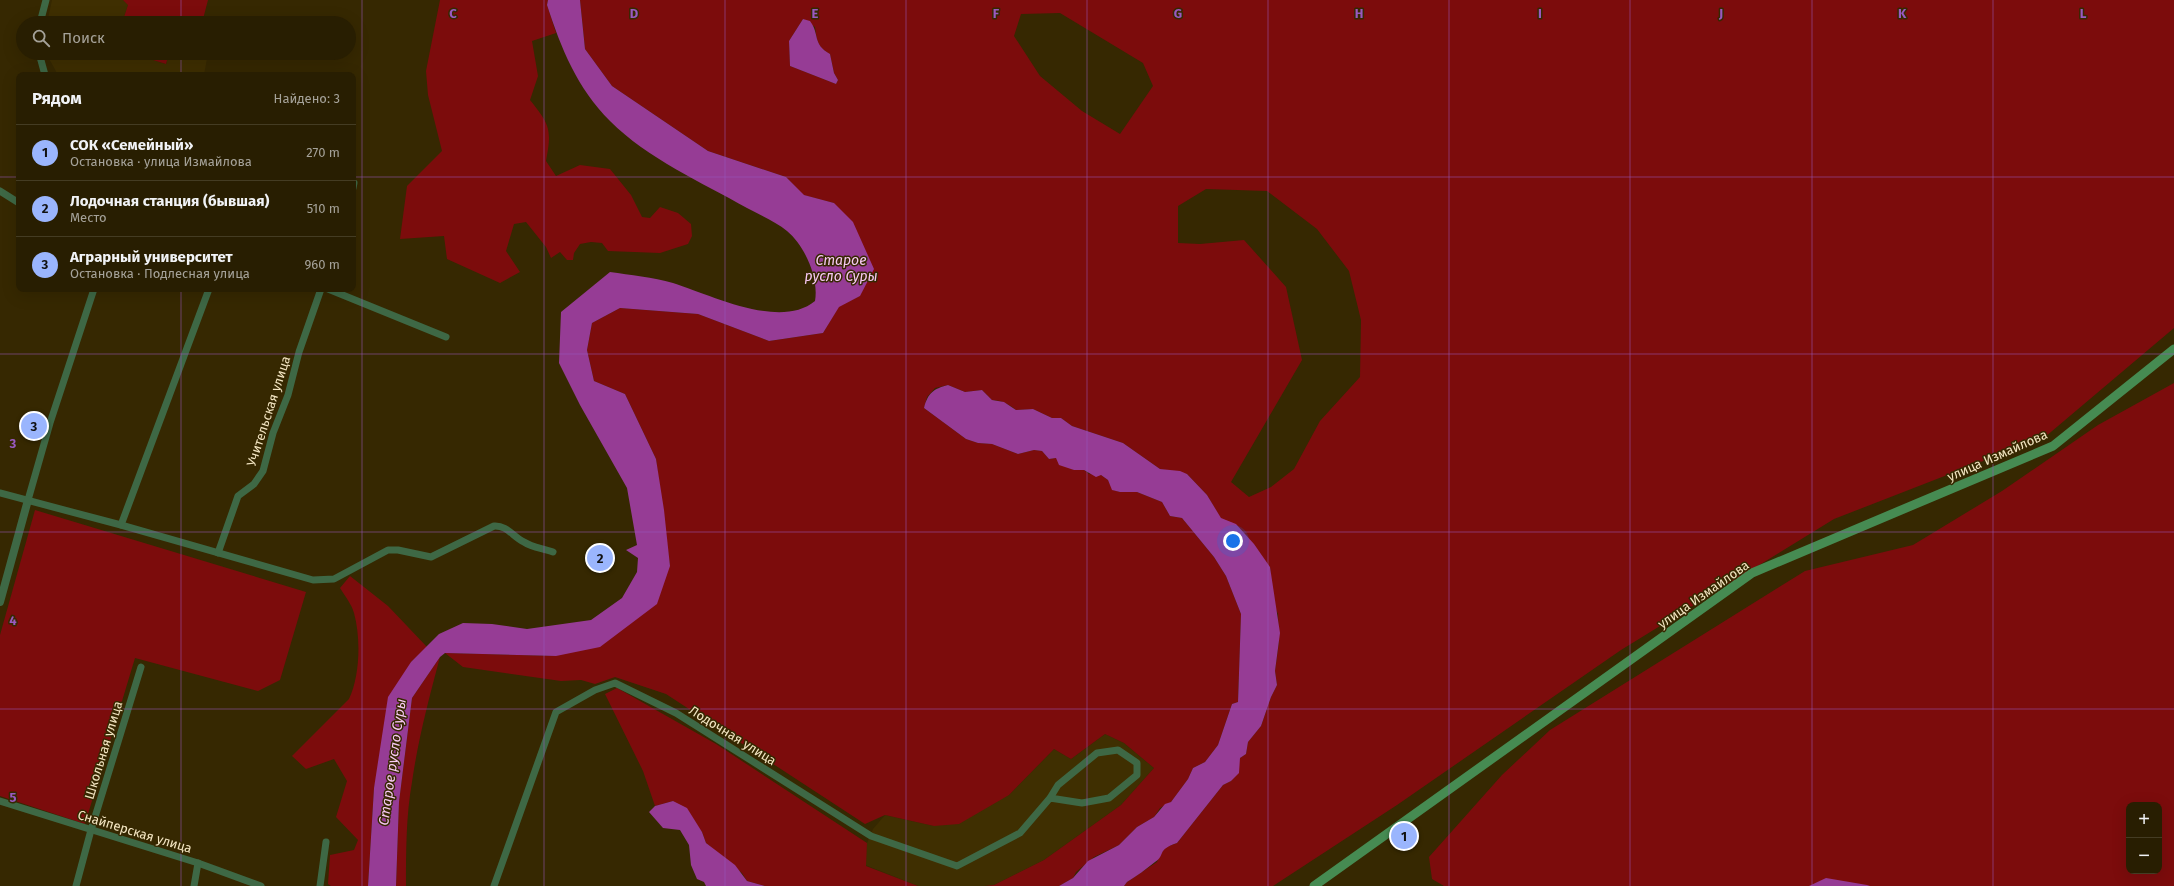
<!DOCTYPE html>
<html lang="ru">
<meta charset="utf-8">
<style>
body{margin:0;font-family:"Fira Sans",sans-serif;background:#342b10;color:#f1f3f6}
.controls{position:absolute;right:12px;bottom:12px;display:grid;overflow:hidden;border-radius:8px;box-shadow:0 4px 16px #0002}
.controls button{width:36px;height:36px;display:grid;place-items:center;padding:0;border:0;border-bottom:1px solid #443c23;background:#281e01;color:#f1f3f6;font:20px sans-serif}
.you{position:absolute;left:1233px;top:541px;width:14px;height:14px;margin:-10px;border:3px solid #fff;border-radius:50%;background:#1a73e8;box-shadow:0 0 0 6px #1a73e833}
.badge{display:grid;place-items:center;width:26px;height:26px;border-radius:50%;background:#9ab5fd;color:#111;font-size:13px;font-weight:700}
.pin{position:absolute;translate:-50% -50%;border:2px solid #fff;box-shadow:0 1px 4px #0006}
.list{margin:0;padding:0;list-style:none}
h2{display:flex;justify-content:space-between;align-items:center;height:52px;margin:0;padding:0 16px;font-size:17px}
h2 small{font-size:13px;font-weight:400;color:#a5a299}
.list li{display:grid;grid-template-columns:26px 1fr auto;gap:12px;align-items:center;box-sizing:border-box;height:56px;padding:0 16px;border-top:1px solid #443c23}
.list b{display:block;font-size:15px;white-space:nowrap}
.list p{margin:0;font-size:13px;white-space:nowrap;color:#a5a299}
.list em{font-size:13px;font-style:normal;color:#a5a299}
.icon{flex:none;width:22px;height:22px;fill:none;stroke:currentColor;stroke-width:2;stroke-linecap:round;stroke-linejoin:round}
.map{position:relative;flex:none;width:2174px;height:886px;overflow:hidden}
.search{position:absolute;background:#281e01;box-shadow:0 4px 16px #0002;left:16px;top:16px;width:340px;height:44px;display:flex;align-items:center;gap:10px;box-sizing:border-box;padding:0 14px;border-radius:22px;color:#a5a299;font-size:15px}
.panel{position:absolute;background:#281e01;box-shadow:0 4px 16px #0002;left:16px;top:72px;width:340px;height:220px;border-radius:8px}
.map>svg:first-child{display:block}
</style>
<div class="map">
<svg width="2174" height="886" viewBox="0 0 2174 886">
<rect width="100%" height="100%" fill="#362801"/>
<g fill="#3f2f01">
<polygon points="52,0 123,0 128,5 122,23 47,23"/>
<polygon points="46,53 130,53 166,64 169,53 208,53 204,75 58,75"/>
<polygon points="1105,734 1124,743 1154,768 1121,805 1044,860 994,885 985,886 918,886 865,865 867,843 873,829 885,815 934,826 1009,795 1054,749 1071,759"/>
</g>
<g fill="#7c0c0c" fill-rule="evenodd">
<polygon points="123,0 208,0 202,23 122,23 128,5"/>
<path d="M440 0H548L547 5 556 33 532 41 538 76 530 100C550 125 552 129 546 161L556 176 580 165 610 169 631 195 642 217 650 218 660 207 678 213 691 224 692 236 688 244 660 253 608 251 602 243 591 242 580 244 574 253 573 260H567L560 252 551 258 546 247 526 222 514 224 506 251 520 272 500 283 447 259 444 236 400 239 407 186 442 151 428 95 426 71Z"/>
<path d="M580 0H2174V328L2045 437 1834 519 1621 650 1397 805 1273 886H1124L1127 882 1157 862 1161 851 1166 847 1177 843 1223 785 1231 781 1240 758 1246 754 1248 742 1261 726 1271 697 1277 685 1275 671 1279 642 1278 614 1274 605 1270 567 1228 522 1221 519 1207 495 1187 474 1160 469 1123 443 1072 426 1061 418H1052L1033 409 1016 410C1009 404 1001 400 992 400L982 390 965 392 948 385 935 388 927 397 924 408 966 439 978 443 992 444 1018 454 1034 450 1042 451 1049 459 1056 458 1074 470H1084L1089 474 1101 475 1108 480 1113 490 1120 492H1137L1162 502 1170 516 1182 518 1214 557 1226 576 1241 614 1238 702 1232 704 1218 745 1205 762 1193 768 1188 779 1171 802 1160 808 1154 817 1137 827 1119 845 1094 857 1076 872 1073 878 1059 886H985L994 885 1044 860 1121 805 1154 768 1124 743 1105 734 1071 759 1054 749 1009 795 959 824 934 826 885 815 865 824 666 694 615 677 595 684 581 680 561 681 463 667 445 653 556 656 670 566 656 459 625 394 594 381 587 350 592 323 620 308 698 314 769 341 823 333 839 306 860 296 834 203 803 195 786 177 708 151 612 86 585 49ZM1060 13 1143 63 1153 86 1120 134 1082 111 1040 76 1014 36 1021 14ZM803 19 815 27C817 40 817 47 830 54L834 73 838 80 836 84 790 66 789 41ZM1206 189 1267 191 1317 229 1349 271 1361 320 1360 377 1320 421 1294 469 1271 487 1249 497 1231 482 1302 360 1286 287 1244 240 1200 244 1178 243V206Z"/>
<polygon points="130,53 169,53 166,64"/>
<path d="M2174 383V886H1444L1432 879 1429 857 1502 775 1550 730 1805 571 1913 545 2002 491 2098 425ZM2129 805H2159V871H2129Z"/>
<polygon points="35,510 306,592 280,680 258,691 135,658 85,824 0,796 0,635"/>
<path d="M350 576 388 606 427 647 411 662 374 788 368 886H331L328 884 330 855 354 850 358 840 336 817 347 781 334 759 306 769 292 756 349 699C360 676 361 638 354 613 352 605 345 596 340 588Z"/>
<path d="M440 657C429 698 418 740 412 782 406 816 406 852 406 886H396L399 802 412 698Z"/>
<polygon points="617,688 716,744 867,843 866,866 918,886 765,886 747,881 742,873 706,843 702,832 673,801 655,806 643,771 605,694"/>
</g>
<g fill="#963c95">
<path d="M548 0H580L585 49 612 86 708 151 786 177 804 195 834 203 853 222 874 269 860 296 839 307 823 333 769 341 698 314 620 308 592 323 587 350 594 381 625 394 656 459 664 510 670 566 657 604 600 647 556 656 445 653 440 657 412 698 399 802 396 886H368L374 788 388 697 411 662 439 634 463 623 492 624 527 629 591 620 622 598 637 572 638 558 626 550 637 545 627 488 580 405 559 363 561 312 610 272C630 275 653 277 673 283 711 295 780 330 815 301 819 278 805 246 787 231 776 222 760 215 747 208 701 182 648 159 610 121 577 88 561 48 547 5Z"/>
<path d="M803 19 810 21C820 34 812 44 830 54L834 73 838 80 836 84 790 66 789 41Z"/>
<path d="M948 385 965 392 982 390 992 400 1004 402 1016 410 1033 409 1052 418H1061L1072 426 1123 443 1160 469 1180 471 1187 474 1207 495 1221 518 1236 524 1254 544 1270 567 1280 633 1275 671 1277 685 1271 697 1261 726 1248 742 1246 754 1240 758 1239 773 1231 781 1223 785 1177 843C1156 850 1166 855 1155 862 1146 869 1137 876 1127 882L1124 886H1059L1073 878 1088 861 1119 845 1137 827 1154 817 1165 804 1171 802 1188 779 1193 768 1205 762 1218 745 1232 704 1238 702 1241 614 1226 576 1214 557 1182 518 1170 516 1162 502 1137 492H1120L1112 490 1108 480 1101 475 1096 477 1084 470H1074L1059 465 1056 458 1049 459 1042 451 1034 450 1018 454 992 444 978 443 966 439 924 408C928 393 933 389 948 385Z"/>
<polygon points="673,801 687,808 702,832 706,843 735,865 747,881 765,886 706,886 704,882 697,879 691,865 689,845 680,830 663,828 649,812 655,806"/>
<polygon points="1826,878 1867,885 1870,886 1809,886"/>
</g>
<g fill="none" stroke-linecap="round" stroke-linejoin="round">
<g stroke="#3e6845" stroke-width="7">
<polyline points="40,23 46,0"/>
<polyline points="39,53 45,75"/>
<polyline points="353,188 354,183"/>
<polyline points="0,191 19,203"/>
<polyline points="328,289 446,337"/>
<path d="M0 493 121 525 313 580 334 579 388 550H398L431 557 494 526C507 525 513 537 524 542 533 548 543 548 553 552"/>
<polyline points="28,500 50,423 94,289"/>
<polyline points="121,525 209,289"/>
<polyline points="218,553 238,496 254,484 263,471 273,433 288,395 299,352 321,289"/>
<polyline points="0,801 198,863 261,886"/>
<polyline points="76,886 91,830 141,667"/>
<polyline points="194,886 198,863"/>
<polyline points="320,886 326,842"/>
<polyline points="494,886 556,712 595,690 615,683 676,713 871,836 957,866 1020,833 1050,798 1058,785 1097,753 1118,750 1137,763 1137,775 1109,798 1082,803 1050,798"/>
</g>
<polyline stroke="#3e6845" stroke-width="8" points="0,602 28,500"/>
<polyline stroke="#468b52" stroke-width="9" points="1314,886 1752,573 2053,446 2174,349"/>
</g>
<path fill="none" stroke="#995ac0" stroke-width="1" stroke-opacity="0.55" d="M181 0V23M362 0V886M544 0V886M725 0V886M906 0V886M1087 0V886M1268 0V886M1449 0V886M1630 0V886M1812 0V886M1993 0V886M181 53V75M0 177H19M353 177H2174M181 289V886M0 354H2174M0 532H2174M0 709H2174"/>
<g text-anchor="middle" stroke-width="3" stroke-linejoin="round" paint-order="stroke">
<g font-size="13" fill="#f3e5c2" stroke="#362801">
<text transform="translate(268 411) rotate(-72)" y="5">Учительская улица</text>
<text transform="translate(1997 455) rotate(-24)" y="5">улица Измайлова</text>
<text transform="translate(1703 594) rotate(-35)" y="5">улица Измайлова</text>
<text transform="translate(733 735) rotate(32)" y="5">Лодочная улица</text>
<text transform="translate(103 750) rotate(-73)" y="5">Школьная улица</text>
<text transform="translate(135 831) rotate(17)" y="5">Снайперская улица</text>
</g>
<g font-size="14" font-style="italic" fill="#f8c9f5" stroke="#362801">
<text x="841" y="265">Старое<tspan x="841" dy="16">русло Суры</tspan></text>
<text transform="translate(392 762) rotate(-82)" y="5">Старое русло Суры</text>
</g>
</g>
<g font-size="13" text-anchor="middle" font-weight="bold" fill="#995ac0" stroke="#362801" stroke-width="3" stroke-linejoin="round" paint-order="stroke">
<text x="453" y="18">C</text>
<text x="634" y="18">D</text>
<text x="815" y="18">E</text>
<text x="996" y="18">F</text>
<text x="1178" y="18">G</text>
<text x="1359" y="18">H</text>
<text x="1540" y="18">I</text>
<text x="1721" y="18">J</text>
<text x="1902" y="18">K</text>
<text x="2083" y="18">L</text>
<text x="13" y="448">3</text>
<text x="13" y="625">4</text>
<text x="13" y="802">5</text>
</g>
</svg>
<div class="controls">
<button>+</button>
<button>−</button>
</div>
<div class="you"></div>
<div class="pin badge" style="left:1404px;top:836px">1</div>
<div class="pin badge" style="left:600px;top:558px">2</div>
<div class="pin badge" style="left:34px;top:426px">3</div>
<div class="search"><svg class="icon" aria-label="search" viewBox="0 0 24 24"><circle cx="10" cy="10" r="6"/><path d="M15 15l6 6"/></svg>Поиск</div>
<section class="panel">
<h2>Рядом<small>Найдено: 3</small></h2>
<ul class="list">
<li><span class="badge">1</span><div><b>СОК «Семейный»</b><p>Остановка · улица Измайлова</p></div><em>270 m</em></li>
<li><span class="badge">2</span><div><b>Лодочная станция (бывшая)</b><p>Место</p></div><em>510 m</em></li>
<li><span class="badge">3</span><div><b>Аграрный университет</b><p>Остановка · Подлесная улица</p></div><em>960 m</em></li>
</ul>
</section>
</div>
